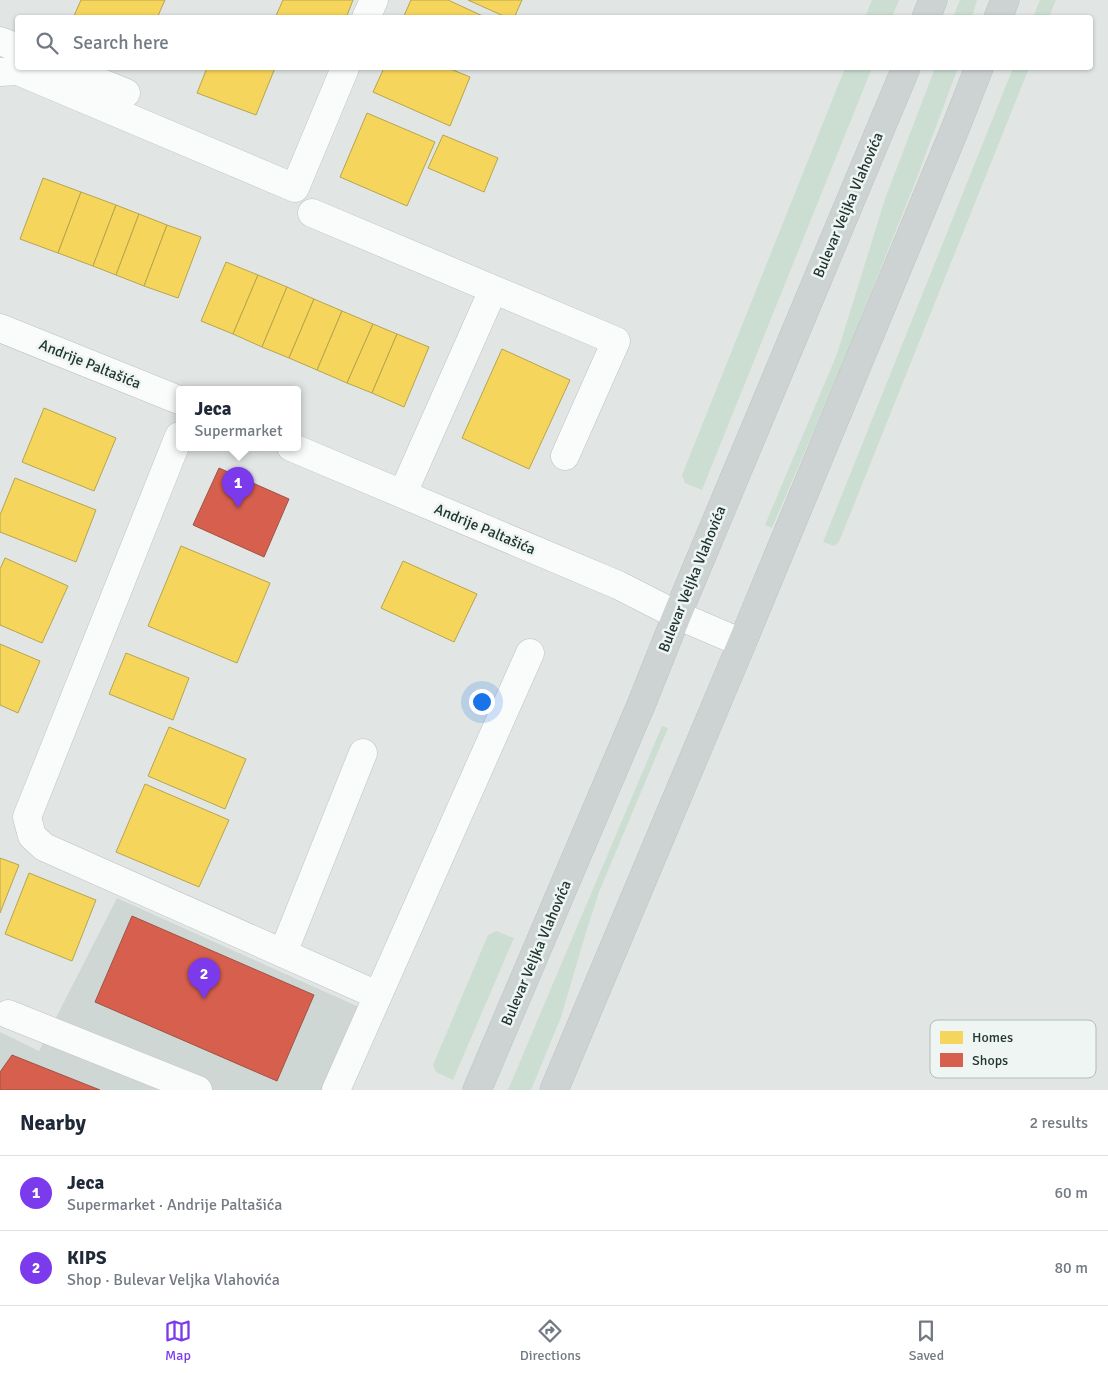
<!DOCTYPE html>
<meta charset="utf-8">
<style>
body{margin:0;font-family:Signika,sans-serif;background:#f6f6f7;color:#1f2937}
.you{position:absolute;left:481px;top:701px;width:18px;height:18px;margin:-12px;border:4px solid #fff;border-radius:50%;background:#1a73e8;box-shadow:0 0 0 8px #1a73e833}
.badge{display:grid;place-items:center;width:32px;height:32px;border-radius:50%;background:#7c3aed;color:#fff;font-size:16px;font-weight:700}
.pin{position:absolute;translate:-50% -41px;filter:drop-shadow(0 1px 2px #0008)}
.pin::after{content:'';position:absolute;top:26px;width:18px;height:15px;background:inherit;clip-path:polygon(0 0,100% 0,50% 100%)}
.popup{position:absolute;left:176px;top:386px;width:125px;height:65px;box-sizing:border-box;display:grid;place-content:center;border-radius:5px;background:#fff;filter:drop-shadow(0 1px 4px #0005);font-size:16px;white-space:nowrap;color:#747a83}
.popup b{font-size:19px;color:#1f2937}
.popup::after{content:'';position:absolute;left:50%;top:100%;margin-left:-10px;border:10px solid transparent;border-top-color:#fff}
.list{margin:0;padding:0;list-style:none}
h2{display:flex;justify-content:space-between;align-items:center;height:65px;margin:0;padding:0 20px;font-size:21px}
h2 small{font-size:16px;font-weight:400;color:#747a83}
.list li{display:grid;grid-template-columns:32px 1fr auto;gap:15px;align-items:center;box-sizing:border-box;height:75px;padding:0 20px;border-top:1px solid #e0e1e3}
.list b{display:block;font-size:19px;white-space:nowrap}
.list p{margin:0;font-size:16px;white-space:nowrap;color:#747a83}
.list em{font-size:16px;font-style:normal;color:#747a83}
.icon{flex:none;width:28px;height:28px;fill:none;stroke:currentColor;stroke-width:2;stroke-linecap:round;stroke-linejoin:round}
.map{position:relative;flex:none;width:1108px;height:1090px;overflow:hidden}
.search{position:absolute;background:#fff;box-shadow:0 1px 4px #0004;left:15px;right:15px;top:15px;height:55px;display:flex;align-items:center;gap:12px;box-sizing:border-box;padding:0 18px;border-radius:5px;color:#747a83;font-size:19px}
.sheet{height:215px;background:#fff}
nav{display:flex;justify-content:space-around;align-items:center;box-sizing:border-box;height:70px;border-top:1px solid #e0e1e3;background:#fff;font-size:14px;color:#747a83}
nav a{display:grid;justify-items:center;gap:2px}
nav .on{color:#7c3aed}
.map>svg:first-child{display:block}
</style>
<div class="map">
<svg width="1108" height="1090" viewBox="0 0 1108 1090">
<rect width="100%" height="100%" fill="#e1e6e4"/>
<polygon fill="#cfd7d4" points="117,898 370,1012 340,1090 0,1090 0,1032 39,1051"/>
<g fill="#ccded2">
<polygon points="872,0 899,0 892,17 865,17"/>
<polygon points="960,0 977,0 972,17 953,17"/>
<polygon points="1040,0 1056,0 1049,17 1033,17"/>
<polygon points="845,68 872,68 702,490 685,483 682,475"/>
<polygon points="935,68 958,68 916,180 849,348 772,528 765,525 837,354 885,199"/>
<polygon points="1013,68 1029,68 839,542 834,546 823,542"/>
<polygon points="662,726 668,728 599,892 587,929 561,1017 531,1090 508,1090"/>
<polygon points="496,931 514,938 453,1080 436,1072 433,1065 488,935"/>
</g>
<g fill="#f6d55c" stroke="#b6a54f">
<polygon points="81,0 165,0 157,18 73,18"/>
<polygon points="283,0 353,0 346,18 275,18"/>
<polygon points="411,0 448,0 487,18 403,18"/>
<polygon points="468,0 522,0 514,18 508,18"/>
<polygon points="207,68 275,68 256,115 197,93"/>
<polygon points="384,68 448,68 470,77 450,126 373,92"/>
<polygon points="367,113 435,142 407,206 340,177"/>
<polygon points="443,135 498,158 484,192 428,168"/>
<polygon points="43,178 81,192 58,253 20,239"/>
<polygon points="81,192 116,205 93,266 58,253"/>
<polygon points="116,205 139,214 116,275 93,266"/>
<polygon points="139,214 167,225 144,286 116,275"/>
<polygon points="167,225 201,237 178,298 144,286"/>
<polygon points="226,262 258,275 233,334 201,321"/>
<polygon points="258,275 287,287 262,347 233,334"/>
<polygon points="287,287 314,299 289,358 262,347"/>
<polygon points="314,299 342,311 317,370 289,358"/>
<polygon points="342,311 373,324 347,383 317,370"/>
<polygon points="373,324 397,334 372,393 347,383"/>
<polygon points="397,334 429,347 404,407 372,393"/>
<polygon points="502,349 570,380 529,469 462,438"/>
<polygon points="44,408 116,438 94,491 22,462"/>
<polygon points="15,478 96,510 76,562 0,532 0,515"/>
<polygon points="181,546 270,583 237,663 148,626"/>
<polygon points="5,558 68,586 42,643 0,625 0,569"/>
<polygon points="403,561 477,594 454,642 381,608"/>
<polygon points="0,644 40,661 18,713 0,705"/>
<polygon points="126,653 189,678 173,720 109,694"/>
<polygon points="169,727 246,759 225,809 148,776"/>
<polygon points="145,784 229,820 199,887 116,852"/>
<polygon points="0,858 19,865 0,913"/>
<polygon points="29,873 96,900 72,961 5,934"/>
</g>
<g fill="#d6604d" stroke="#a05345">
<polygon points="219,468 289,499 264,557 193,525"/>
<polygon points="132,916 314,995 277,1081 95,1002"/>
<polygon points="12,1055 100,1090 0,1090 0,1072"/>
</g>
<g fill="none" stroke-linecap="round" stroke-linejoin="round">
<g stroke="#bec3c1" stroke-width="29">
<g id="minor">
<polyline points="366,18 374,0"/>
<polyline points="0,41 18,48"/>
<polyline points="65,68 126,93"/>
<polyline points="0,72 18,71 295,188 345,68"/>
<polyline points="312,213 616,341 565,456"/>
<polyline points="0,328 179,400"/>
<polyline points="179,436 27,817 32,836 44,847 377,995"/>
<polyline points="291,447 618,585 677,615 742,643"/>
<polyline points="403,493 493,290"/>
<polyline points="283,953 363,753"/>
<polyline points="8,1014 198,1090"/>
<polyline points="336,1090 530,653"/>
</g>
</g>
<g stroke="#bcc3c1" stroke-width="29">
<g id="major">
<polyline points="926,18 933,0"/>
<polyline points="998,18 1005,0"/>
<polyline points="477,1090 641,705 677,615 906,68"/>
<polyline points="554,1090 742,643 955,129 979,68"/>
</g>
</g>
<use href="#minor" stroke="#fafbfb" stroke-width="28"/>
<use href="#major" stroke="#cdd3d2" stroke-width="28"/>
</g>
<g text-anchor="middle" stroke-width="5" stroke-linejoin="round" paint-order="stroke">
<g font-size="15" fill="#223632" stroke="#eef5f2">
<text transform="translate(848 205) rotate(-67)" y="5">Bulevar Veljka Vlahovića</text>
<text transform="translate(90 364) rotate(22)" y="5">Andrije Paltašića</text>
<text transform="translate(485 529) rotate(23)" y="5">Andrije Paltašića</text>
<text transform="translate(692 579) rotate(-68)" y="5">Bulevar Veljka Vlahovića</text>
<text transform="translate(536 953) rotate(-67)" y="5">Bulevar Veljka Vlahovića</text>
</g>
</g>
<rect x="930" y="1020" width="166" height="58" rx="8" fill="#eef5f2" stroke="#b1bcb8" stroke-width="1"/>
<rect x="940" y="1031" width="23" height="13" fill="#f6d55c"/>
<rect x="940" y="1053" width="23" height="14" fill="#d6604d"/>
<g font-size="14" fill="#223632">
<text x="972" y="1042">Homes</text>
<text x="972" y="1065">Shops</text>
</g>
</svg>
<div class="you"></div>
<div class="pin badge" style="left:238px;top:508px">1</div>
<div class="popup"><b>Jeca</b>Supermarket</div>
<div class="pin badge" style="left:204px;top:999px">2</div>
<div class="search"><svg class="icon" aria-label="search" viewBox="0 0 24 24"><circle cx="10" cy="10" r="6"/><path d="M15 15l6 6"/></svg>Search here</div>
</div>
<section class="sheet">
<h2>Nearby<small>2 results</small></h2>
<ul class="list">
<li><span class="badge">1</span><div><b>Jeca</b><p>Supermarket · Andrije Paltašića</p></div><em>60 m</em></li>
<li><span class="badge">2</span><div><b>KIPS</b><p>Shop · Bulevar Veljka Vlahovića</p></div><em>80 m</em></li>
</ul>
</section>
<nav>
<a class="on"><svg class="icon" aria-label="map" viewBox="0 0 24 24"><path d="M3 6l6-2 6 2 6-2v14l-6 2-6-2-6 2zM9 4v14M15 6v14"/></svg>Map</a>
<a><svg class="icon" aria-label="directions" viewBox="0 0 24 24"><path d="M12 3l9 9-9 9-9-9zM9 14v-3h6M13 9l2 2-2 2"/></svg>Directions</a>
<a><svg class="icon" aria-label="saved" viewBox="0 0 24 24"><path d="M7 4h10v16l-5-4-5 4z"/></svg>Saved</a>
</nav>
